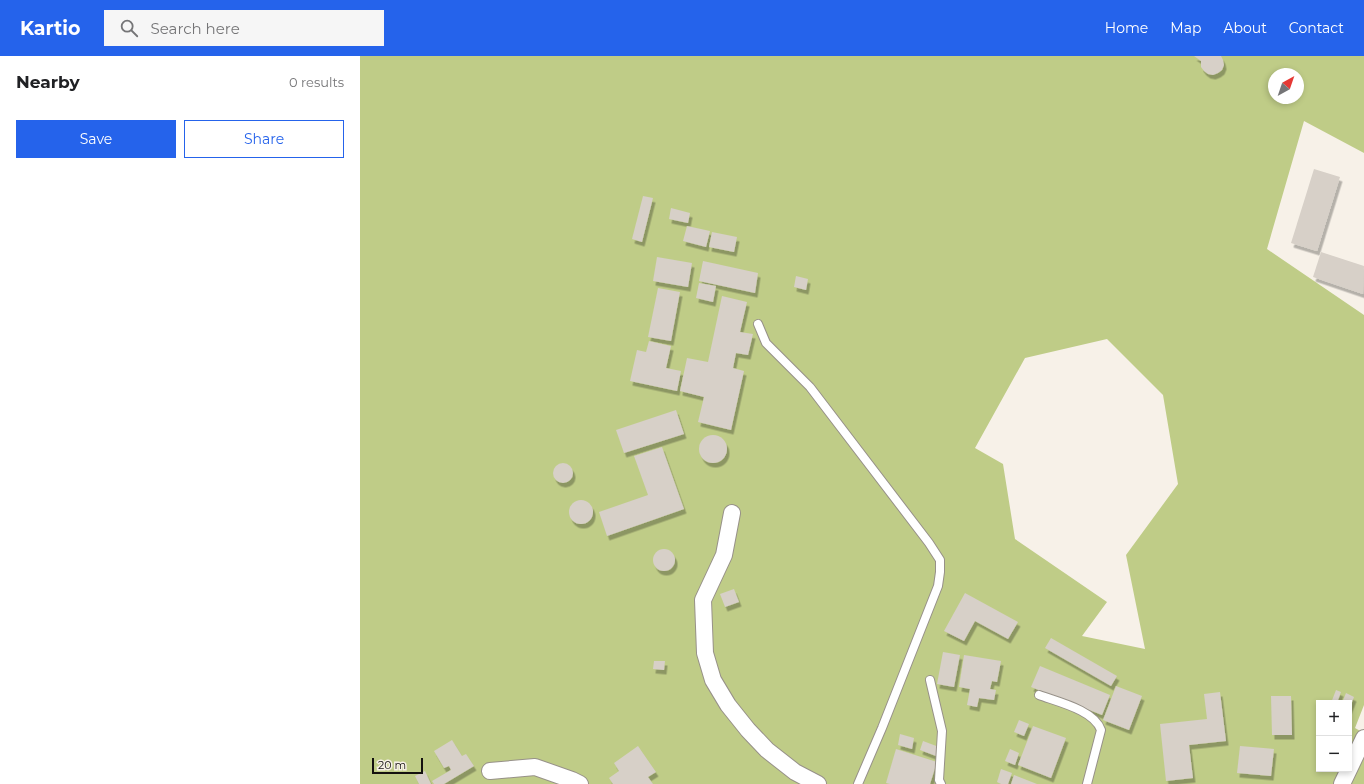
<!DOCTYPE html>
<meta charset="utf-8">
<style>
body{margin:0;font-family:Montserrat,sans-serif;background:#f6f6f6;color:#202124}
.controls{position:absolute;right:12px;bottom:12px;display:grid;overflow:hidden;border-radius:0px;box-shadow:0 2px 6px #0003}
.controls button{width:36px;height:36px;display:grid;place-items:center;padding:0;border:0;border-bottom:1px solid #e0e0e0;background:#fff;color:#202124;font:20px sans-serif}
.compass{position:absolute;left:908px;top:12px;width:36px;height:36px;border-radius:50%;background:#fff;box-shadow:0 2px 6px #0003;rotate:40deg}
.scale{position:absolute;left:12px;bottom:10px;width:51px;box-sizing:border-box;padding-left:4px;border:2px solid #14110f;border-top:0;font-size:11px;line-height:14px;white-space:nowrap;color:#14110f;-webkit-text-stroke:3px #f7f1e8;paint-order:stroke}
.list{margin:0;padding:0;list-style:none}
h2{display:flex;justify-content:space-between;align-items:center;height:52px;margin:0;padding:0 16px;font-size:17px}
h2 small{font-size:13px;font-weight:400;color:#757577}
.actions{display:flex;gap:8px;padding:12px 16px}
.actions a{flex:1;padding:9px 0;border:1px solid #2563eb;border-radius:0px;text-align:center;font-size:14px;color:#2563eb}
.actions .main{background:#2563eb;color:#fff}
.icon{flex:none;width:22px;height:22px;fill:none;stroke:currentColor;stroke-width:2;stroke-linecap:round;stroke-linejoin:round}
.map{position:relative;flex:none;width:1004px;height:728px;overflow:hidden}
header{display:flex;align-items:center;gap:24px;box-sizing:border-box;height:56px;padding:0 20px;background:#2563eb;color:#fff}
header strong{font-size:19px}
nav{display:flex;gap:22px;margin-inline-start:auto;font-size:14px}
.search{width:280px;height:36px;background:#f6f6f6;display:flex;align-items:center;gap:10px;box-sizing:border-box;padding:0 14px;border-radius:0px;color:#757577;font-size:15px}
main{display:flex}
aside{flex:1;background:#fff}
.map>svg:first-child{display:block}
</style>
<header>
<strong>Kartio</strong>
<div class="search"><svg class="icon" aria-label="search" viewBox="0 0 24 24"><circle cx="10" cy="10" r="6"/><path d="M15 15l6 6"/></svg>Search here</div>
<nav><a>Home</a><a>Map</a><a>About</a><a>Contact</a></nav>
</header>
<main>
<aside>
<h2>Nearby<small>0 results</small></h2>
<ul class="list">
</ul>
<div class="actions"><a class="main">Save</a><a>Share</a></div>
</aside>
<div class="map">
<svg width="1004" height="728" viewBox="0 0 1004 728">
<defs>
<filter id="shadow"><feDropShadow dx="2.5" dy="4.5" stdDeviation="0" flood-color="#0004"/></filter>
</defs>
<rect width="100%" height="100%" fill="#f7f1e8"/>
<path fill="#bfcc87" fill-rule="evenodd" d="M0 0H1004V97L944 65 907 193 1004 259V649L995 672 1004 677V728H0ZM914 18H938V42H914ZM747 283 803 339 818 428 766 499 785 593 722 580 747 546 655 483 643 408 615 392 665 302ZM959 647H989V713H959Z"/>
<g fill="#d7d0c8" filter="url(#shadow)">
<polygon points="834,0 861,0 863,4 864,9 862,14 858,17 853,19 848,18 844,15 841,11 841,5"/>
<polygon points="954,113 980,121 957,195 931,187"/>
<polygon points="283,140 293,142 282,186 272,183"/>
<polygon points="311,152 330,157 328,167 309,163"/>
<polygon points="327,170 350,175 346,191 323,185"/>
<polygon points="352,176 377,181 374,196 349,191"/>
<polygon points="961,196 1004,210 1003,238 953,221"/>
<polygon points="297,201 332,207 328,231 293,225"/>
<polygon points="343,205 398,217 395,237 339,225"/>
<polygon points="436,220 448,223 446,234 434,231"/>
<polygon points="339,227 356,230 353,246 336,242"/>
<polygon points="298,232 320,236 311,285 288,281"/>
<polygon points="362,240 387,246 380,276 393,278 388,299 376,297 373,312 384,315 371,374 338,366 344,341 320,335 327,302 348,306"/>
<polygon points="289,285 311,290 306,312 321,315 317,335 270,325 277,294 286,296"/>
<polygon points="316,354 324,378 264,397 256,374"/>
<circle cx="353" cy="393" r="14"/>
<polygon points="302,391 324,453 247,480 239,456 288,439 274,400"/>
<circle cx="203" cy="417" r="10"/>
<circle cx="221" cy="456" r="12"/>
<circle cx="304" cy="504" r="11"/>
<polygon points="374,533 379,546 365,551 360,538"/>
<polygon points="605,537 658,566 648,583 615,565 604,585 584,575"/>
<polygon points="691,582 757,620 751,630 685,592"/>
<polygon points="583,596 600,599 594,631 577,628"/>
<polygon points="604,599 641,605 637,626 632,625 630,633 636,634 634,644 619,642 617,651 607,649 610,633 599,631"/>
<polygon points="294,605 305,605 304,614 293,613"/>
<polygon points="680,610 750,639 742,659 671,631"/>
<polygon points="756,630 782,640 769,674 743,664"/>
<polygon points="976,634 981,636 977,647 971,647"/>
<polygon points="860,636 866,685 829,689 833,722 806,725 800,668 847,663 844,638"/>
<polygon points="986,637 994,641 989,654 989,647 982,647"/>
<polygon points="911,640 931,640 932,679 912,679"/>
<polygon points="659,664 669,668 664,680 654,676"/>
<polygon points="673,670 706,682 691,722 658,709"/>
<polygon points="540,678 554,682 552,693 538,689"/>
<polygon points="92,684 102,700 106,698 114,710 84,728 74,728 72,725 91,714 89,710 84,712 74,695"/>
<polygon points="563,685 579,691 576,700 560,694"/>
<polygon points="278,690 296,716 288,721 293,728 253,728 249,722 259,715 254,707"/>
<polygon points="880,690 914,693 911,720 877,717"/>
<polygon points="536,693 577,706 570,728 530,728 526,727"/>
<polygon points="650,693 659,697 655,709 645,705"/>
<polygon points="641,713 652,717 648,728 641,728 637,726"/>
<polygon points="65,715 71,728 59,728 55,720"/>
<polygon points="654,719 677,728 651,728"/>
</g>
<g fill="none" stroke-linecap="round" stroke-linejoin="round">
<g stroke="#979189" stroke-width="10">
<g id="service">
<polyline points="398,268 406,287 450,331 569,487 580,504 580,516 578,530 522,672 498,728"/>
<polyline points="570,624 582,675 579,724 581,728"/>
<path d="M679 639C698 646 734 654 741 674L727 728"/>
</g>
</g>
<g stroke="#979189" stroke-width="18">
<g id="minor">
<polyline points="372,457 364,499 343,544 345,597 353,624 368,649 388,674 407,694 435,716 458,728"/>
<polyline points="130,715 175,711 212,724 220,728"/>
<polyline points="982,728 1004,682"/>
</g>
</g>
<use href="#service" stroke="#fff" stroke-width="8"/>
<use href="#minor" stroke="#fff" stroke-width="16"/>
</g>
</svg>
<div class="controls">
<button>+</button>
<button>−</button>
</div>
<svg class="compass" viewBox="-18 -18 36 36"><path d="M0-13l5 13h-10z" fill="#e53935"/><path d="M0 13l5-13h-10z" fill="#757577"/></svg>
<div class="scale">20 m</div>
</div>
</main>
